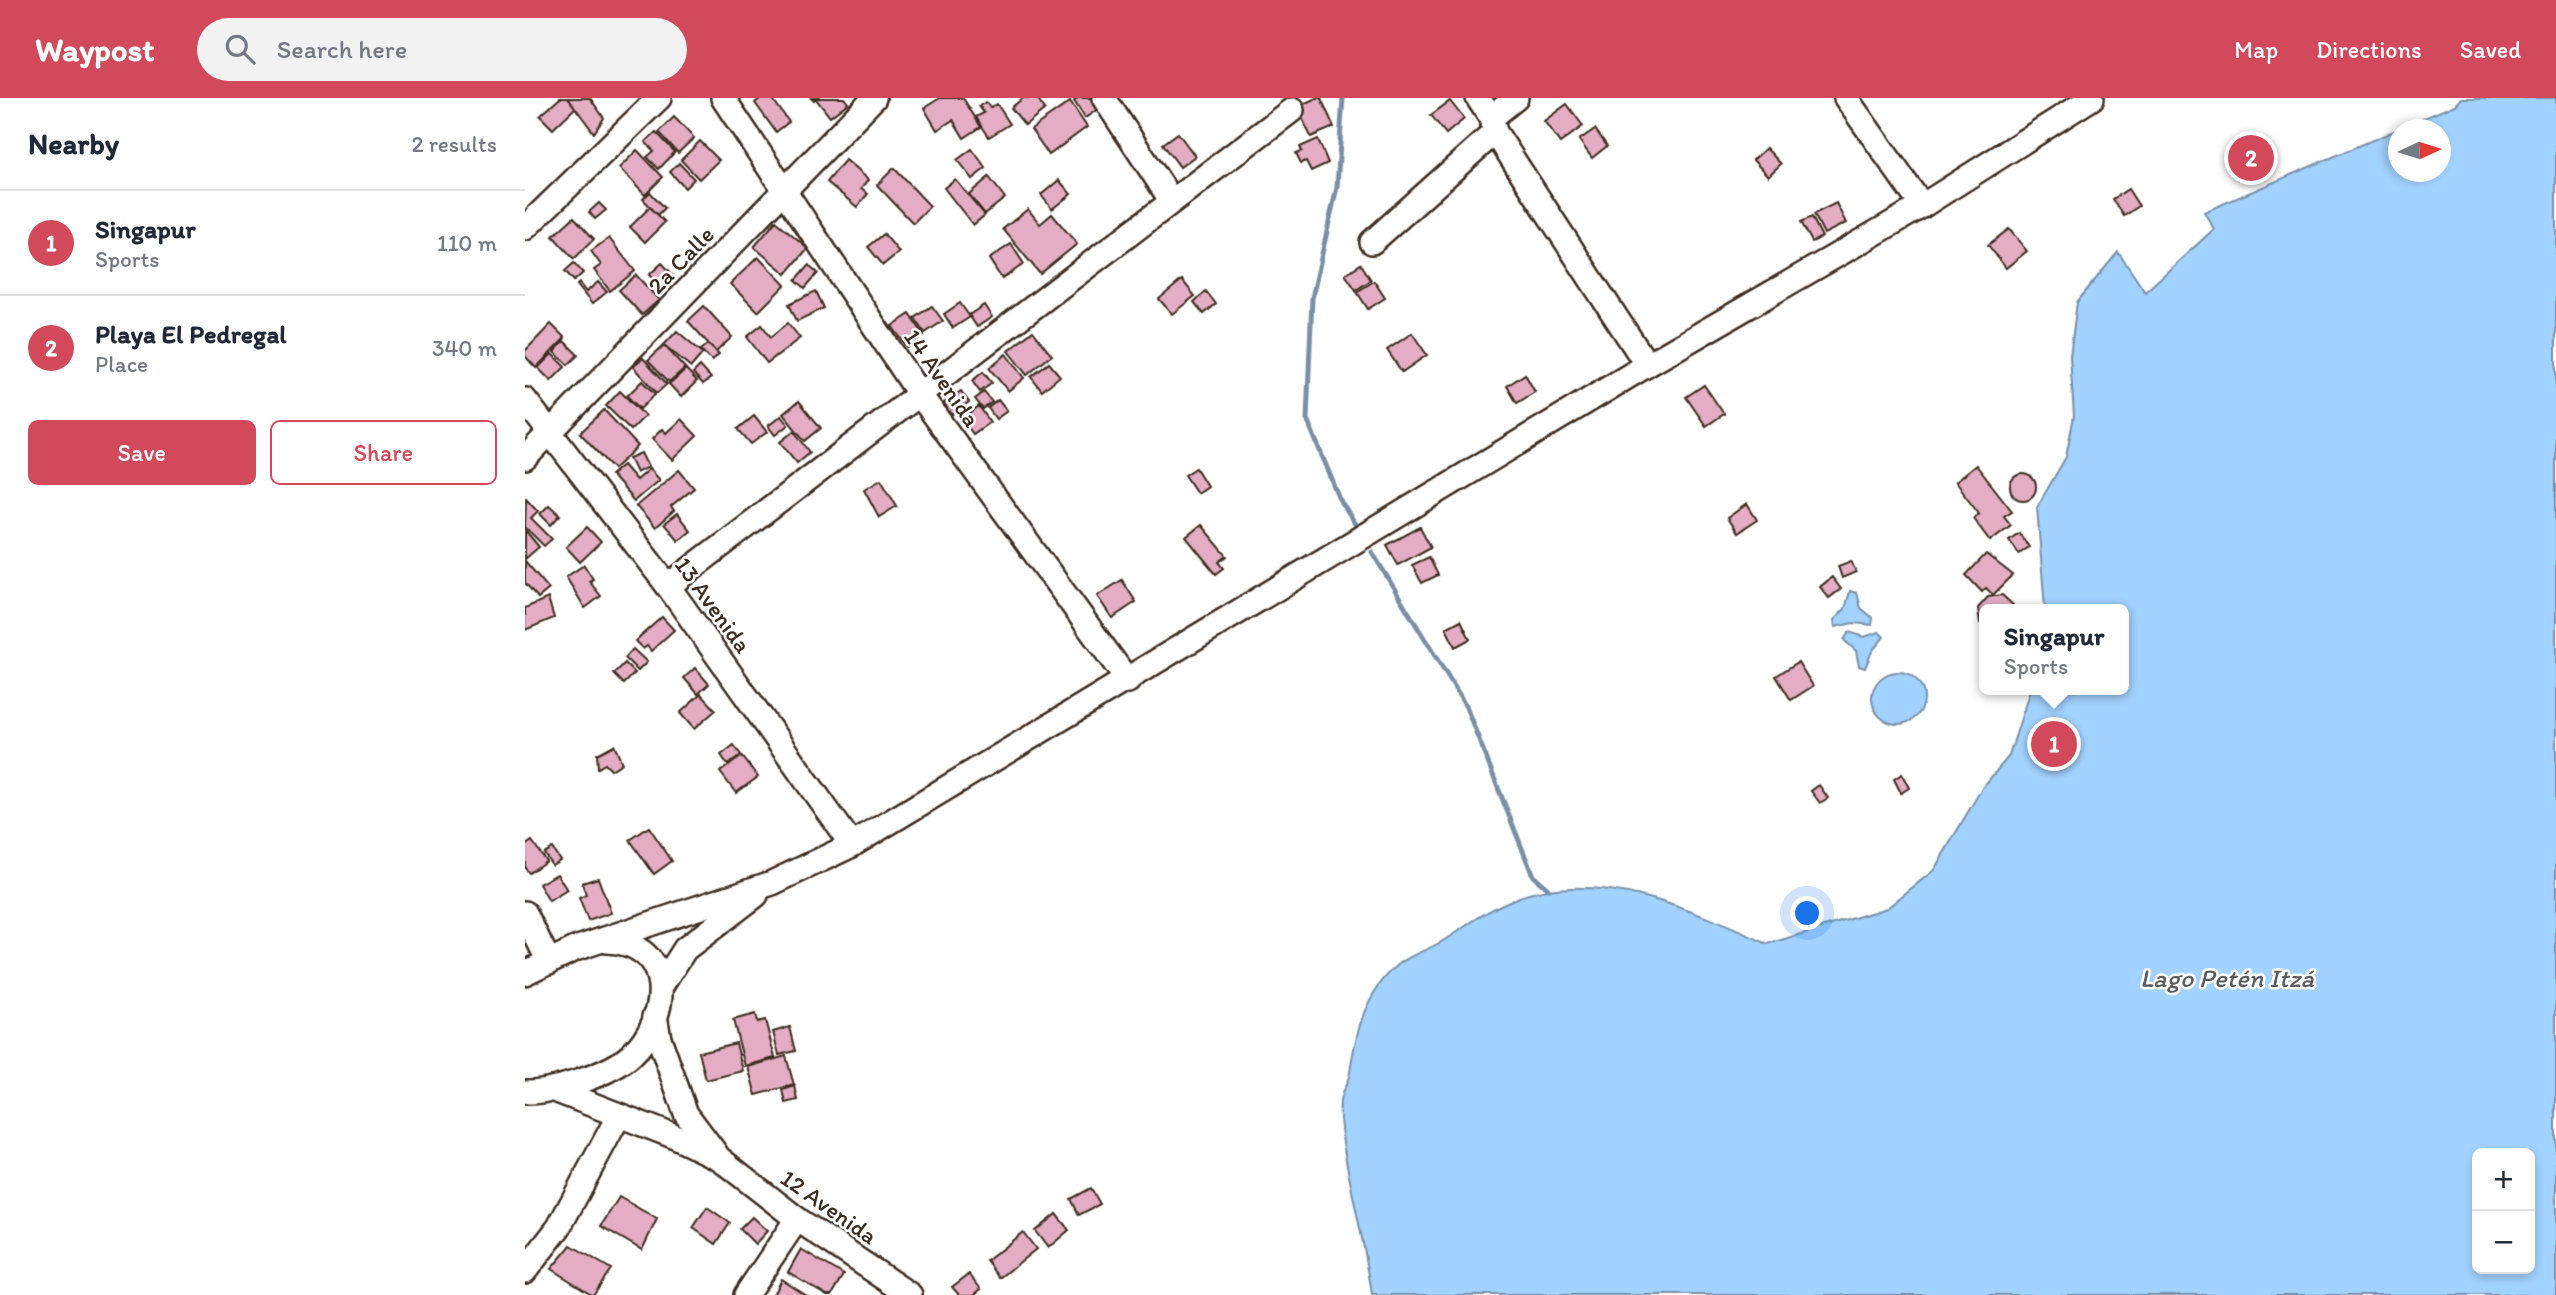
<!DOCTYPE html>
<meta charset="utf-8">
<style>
body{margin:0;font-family:Itim,sans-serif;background:#f2f2f3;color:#1f2937}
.controls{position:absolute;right:21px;bottom:21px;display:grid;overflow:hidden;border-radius:10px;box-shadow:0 4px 10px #0003}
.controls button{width:63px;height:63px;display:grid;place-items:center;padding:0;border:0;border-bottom:2px solid #e0e1e3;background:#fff;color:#1f2937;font:35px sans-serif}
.compass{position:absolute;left:1863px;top:21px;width:63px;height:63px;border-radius:50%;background:#fff;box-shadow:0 4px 10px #0003;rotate:86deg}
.you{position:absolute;left:1283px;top:816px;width:24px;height:24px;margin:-18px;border:5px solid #fff;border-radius:50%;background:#1a73e8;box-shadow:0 0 0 10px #1a73e833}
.badge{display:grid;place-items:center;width:46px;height:46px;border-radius:50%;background:#d1495b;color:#fff;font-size:23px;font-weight:700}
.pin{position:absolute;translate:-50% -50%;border:4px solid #fff;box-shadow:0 2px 7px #0006}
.popup{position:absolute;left:1454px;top:506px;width:150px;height:91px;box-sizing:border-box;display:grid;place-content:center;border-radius:10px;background:#fff;filter:drop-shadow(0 2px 5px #0005);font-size:23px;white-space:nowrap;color:#747a83}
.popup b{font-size:26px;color:#1f2937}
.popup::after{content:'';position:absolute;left:50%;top:100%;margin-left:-14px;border:14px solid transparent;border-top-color:#fff}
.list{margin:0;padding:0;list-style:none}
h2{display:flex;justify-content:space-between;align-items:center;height:91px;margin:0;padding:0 28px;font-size:30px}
h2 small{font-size:23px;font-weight:400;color:#747a83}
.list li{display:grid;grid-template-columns:46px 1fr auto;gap:21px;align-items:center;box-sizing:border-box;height:105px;padding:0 28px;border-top:2px solid #e0e1e3}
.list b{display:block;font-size:26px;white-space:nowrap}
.list p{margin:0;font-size:23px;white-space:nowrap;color:#747a83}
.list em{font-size:23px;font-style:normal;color:#747a83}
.actions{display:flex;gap:14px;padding:21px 28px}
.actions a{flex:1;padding:16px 0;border:2px solid #d1495b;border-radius:10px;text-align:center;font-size:24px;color:#d1495b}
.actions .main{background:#d1495b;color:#fff}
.icon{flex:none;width:38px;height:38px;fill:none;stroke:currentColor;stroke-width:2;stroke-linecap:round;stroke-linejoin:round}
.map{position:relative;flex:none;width:2031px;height:1197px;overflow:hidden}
header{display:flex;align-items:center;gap:42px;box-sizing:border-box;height:98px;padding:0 35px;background:#d1495b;color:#fff}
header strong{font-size:33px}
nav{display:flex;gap:38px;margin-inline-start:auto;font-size:24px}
.search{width:490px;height:63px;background:#f2f2f3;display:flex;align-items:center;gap:18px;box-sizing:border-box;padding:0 24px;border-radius:38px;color:#747a83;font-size:26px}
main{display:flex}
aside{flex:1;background:#fff}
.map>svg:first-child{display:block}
</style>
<header>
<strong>Waypost</strong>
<div class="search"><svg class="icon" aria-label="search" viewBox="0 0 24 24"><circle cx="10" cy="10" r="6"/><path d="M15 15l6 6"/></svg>Search here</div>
<nav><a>Map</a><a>Directions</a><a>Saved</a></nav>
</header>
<main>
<aside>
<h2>Nearby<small>2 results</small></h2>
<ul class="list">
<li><span class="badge">1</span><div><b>Singapur</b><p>Sports</p></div><em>110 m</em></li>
<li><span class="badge">2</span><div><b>Playa El Pedregal</b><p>Place</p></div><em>340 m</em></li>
</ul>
<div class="actions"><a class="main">Save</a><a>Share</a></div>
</aside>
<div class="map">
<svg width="2031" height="1197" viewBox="0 0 2031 1197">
<rect width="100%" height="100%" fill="#fff"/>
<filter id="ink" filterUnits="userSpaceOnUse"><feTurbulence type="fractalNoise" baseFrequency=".0143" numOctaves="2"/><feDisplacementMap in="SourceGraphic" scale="14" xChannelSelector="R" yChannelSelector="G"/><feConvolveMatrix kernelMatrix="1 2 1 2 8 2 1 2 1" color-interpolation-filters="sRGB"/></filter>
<g filter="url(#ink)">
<g fill="#a2d2ff" stroke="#798fa5" stroke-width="2" fill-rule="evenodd">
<path d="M1936 0H2031V1197H847C841 1151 829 1107 821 1062 818 1044 813 1022 815 1004 816 993 824 984 825 974 831 933 840 894 874 866 886 856 903 852 916 844 941 829 961 812 989 801 1071 769 1168 812 1243 846L1362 810 1409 772 1457 690 1484 658 1505 592H1599V511H1520L1512 409 1541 359 1549 318 1545 258 1552 204 1593 154 1620 194 1689 131 1679 114 1930 7ZM1874 32H1916V74H1874ZM2005 1055V1171H1952V1055Z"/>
<polygon points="1325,493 1332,495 1336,510 1348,520 1347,527 1328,525 1310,529 1309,522 1320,511"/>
<polygon points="1324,534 1339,539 1354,534 1359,539 1347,553 1340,570 1334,568 1331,553 1319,542"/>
<circle cx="1373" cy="600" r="26"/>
</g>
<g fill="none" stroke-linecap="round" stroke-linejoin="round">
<g stroke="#798fa5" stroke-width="5">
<polyline points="818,0 812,89 787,200 782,321 816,404 830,426"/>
<polyline points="847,454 941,609 1008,778 1023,791"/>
</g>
</g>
<g fill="#e4adc4" stroke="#3b2a1e" stroke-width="2">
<polygon points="35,0 43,0 51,9 28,31 15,18"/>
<polygon points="43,0 65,0 79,20 69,35"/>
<polygon points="236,0 247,0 264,24 251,34 230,5"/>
<polygon points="286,0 319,0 323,5 305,19 291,1 289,3"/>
<polygon points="415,0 438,0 456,29 439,40 428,22 412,32 399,10"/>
<polygon points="498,0 512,0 520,11 500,27 486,10"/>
<polygon points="553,0 570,0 576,9 560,20 549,3"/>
<polygon points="791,0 796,0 809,29 786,39 772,9"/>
<polygon points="925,3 939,21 921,36 906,17"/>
<polygon points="461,4 465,10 472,6 485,26 464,39 451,19 459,15 454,8"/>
<polygon points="545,4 562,29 524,57 506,31"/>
<polygon points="1042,6 1058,28 1035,45 1019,23"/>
<polygon points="149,19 169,40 153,55 134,34"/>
<polygon points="1070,31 1082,48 1067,60 1054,42"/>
<polygon points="131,34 150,54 134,71 122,59 129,53 120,44"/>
<polygon points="653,35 670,58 655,69 638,46"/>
<polygon points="793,41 803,65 786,73 781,63 776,65 771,55 777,53 775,49"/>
<polygon points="175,43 194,62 174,81 156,62"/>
<polygon points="1241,50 1256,66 1243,78 1228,62"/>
<polygon points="447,51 461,70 447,81 432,62"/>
<polygon points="112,52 138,79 120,97 94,70"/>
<polygon points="320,62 343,82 336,91 343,96 332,109 302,84"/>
<polygon points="154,65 169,81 160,90 145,74"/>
<polygon points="369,70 405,108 388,125 352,87"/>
<polygon points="464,79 480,100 460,116 444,96"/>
<polygon points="430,81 460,117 448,127 419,90"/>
<polygon points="534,82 546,96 527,111 516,97"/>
<polygon points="1603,91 1614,108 1599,118 1588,101"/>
<polygon points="125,94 140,110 133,117 118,101"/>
<polygon points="74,105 81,112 70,121 64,114"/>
<polygon points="1311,105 1321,125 1299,136 1289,116"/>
<polygon points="125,109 140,124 120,144 105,129"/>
<polygon points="503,111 515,126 527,116 552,146 515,176 478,131"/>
<polygon points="49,119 69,141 49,161 28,138"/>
<polygon points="1287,119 1297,139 1287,144 1276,124"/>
<polygon points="251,123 283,150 261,176 229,149"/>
<polygon points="1484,131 1502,153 1481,170 1463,147"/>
<polygon points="359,136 374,154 358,167 343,149"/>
<polygon points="84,140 110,173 85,193 69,172 76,167 66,153"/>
<polygon points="486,146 499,166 477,181 464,161"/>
<polygon points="233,159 260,187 233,214 205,186"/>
<polygon points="49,165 58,175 49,183 40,173"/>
<polygon points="137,165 150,179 138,191 124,177"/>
<polygon points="836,166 846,182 831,192 820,176"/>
<polygon points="284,167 293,175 280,190 271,182"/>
<polygon points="111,177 134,202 117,217 94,192"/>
<polygon points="657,182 670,198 647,216 634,201"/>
<polygon points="849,183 860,200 843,211 832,194"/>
<polygon points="73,184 82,194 67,206 52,187 54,185 61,194"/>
<polygon points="291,193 299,210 272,223 264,206"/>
<polygon points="681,193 691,206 679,216 669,204"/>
<polygon points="435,205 445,219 428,230 419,216"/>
<polygon points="459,207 467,219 452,229 444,217"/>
<polygon points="179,208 207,239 191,254 163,223"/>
<polygon points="407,208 418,223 400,235 390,220"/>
<polygon points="385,216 399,237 382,249 367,228"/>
<polygon points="263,225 275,240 242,265 222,239 237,227 246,239"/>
<polygon points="26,226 40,240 11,270 0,258 0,253"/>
<polygon points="152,233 178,255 166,269 139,247"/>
<polygon points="508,233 527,257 502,277 483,253"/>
<polygon points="887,235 902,257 877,274 862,252"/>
<polygon points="39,243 53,257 43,267 29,254"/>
<polygon points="183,246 194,257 187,263 176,252"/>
<polygon points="139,247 160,270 144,284 123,262"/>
<polygon points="27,256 40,269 26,283 13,270"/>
<polygon points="481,256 499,280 483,293 464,270"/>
<polygon points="118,260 142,286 132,295 108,269"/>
<polygon points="524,265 535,278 517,293 506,279"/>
<polygon points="175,268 186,280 178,286 168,275"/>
<polygon points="161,271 172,283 156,299 144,286"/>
<polygon points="458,274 467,285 455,294 447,283"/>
<polygon points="1000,276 1010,294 992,305 982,288"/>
<polygon points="117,283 130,296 115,311 102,298"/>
<polygon points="1179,287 1199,316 1181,328 1161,299"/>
<polygon points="95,293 120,318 106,332 81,308"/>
<polygon points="436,293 444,304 426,317 419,305"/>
<polygon points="459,294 467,304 458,311 450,301"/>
<polygon points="473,302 482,313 471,321 463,310"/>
<polygon points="274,303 296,330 280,343 258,316"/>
<polygon points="454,308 465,324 448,336 437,321"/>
<polygon points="79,312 113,348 89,371 55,335"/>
<polygon points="229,318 242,334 226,346 213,331"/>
<polygon points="256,318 263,327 250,337 243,328"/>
<polygon points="156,321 172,338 147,362 127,341 137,331 141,335"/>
<polygon points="269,333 285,354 272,365 255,344"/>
<polygon points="116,355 123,369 111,375 104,360"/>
<polygon points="98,367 111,382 124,371 134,382 109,403 86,377"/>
<polygon points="1451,367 1487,413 1479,418 1486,427 1465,443 1448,420 1454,415 1430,384"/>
<polygon points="671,370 682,388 672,395 660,377"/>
<polygon points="154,372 169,390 146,409 149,413 130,430 111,408"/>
<circle cx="1498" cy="389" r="13"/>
<polygon points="356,381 372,408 354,419 339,391"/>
<polygon points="1,400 13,413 6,420 27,441 19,448 0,429"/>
<polygon points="1222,406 1232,422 1212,435 1202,420"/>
<polygon points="24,407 35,417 26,427 15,416"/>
<polygon points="152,416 165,432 153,442 139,426"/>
<polygon points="676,427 702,458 694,464 699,470 691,476 661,439"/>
<polygon points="62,429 76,444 55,464 41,449"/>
<polygon points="895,429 906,449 873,467 862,447"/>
<polygon points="0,432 14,449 0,461"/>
<polygon points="1494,435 1504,449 1494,456 1484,442"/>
<polygon points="1461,456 1488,477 1468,497 1461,490 1457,494 1441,477"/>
<polygon points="904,459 913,477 897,485 887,467"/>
<polygon points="0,463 24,491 13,500 0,485"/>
<polygon points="1326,463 1331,474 1317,480 1313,468"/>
<polygon points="59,467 68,481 64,483 76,498 60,510 41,479"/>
<polygon points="1307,479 1316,491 1304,500 1295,489"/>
<polygon points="597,482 611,504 587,520 572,498"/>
<polygon points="1477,497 1488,507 1489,511 1459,511 1459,528 1455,525 1453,510 1463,499"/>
<polygon points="23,500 29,520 0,532 0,510"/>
<polygon points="137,519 149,532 126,553 122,548 118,551 110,543"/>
<polygon points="936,522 945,541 930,549 921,530"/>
<polygon points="108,551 122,564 113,573 100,560"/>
<polygon points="1273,564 1288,588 1266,602 1251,578"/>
<polygon points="100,565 110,575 99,586 89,576"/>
<polygon points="170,570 184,586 173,596 159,580"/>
<polygon points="176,596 191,612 169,631 155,615"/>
<polygon points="89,647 97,665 86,672 80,666 73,670 72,656"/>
<polygon points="209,647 216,657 203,667 196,657"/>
<polygon points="217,658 233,679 211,695 195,674"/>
<polygon points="1377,676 1384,690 1376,695 1369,681"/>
<polygon points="1294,687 1303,700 1295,705 1286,693"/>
<polygon points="124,729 147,763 129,776 105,742"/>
<polygon points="7,743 21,763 4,775 0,770 0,748"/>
<polygon points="27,750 35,762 27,767 19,755"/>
<polygon points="32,776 42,792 24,803 14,786"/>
<polygon points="73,780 86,815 63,823 54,800 61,797 57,785"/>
<polygon points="230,916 232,924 240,922 250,960 220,968 208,922"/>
<polygon points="265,929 271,953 254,957 248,934"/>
<polygon points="211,945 218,973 181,982 174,954"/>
<polygon points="261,958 269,987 231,997 223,969"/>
<polygon points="270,988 273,1002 261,1005 258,992"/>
<polygon points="566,1090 575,1106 554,1117 546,1101"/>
<polygon points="94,1099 132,1121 117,1152 76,1128"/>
<polygon points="182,1109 205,1125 191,1146 168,1130"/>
<polygon points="531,1116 544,1132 523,1150 510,1133"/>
<polygon points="227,1119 242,1133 230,1146 215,1131"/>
<polygon points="498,1134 511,1151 475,1180 462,1163"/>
<polygon points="46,1147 86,1171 68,1197 26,1171"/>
<polygon points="276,1151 319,1177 307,1197 302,1197 263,1174"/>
<polygon points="444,1176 456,1191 449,1197 434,1197 427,1189"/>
<polygon points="256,1181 281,1197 248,1197"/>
</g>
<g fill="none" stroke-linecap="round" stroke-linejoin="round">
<g stroke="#3b2a1e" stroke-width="28">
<g id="minor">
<polyline points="198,0 395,297 603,583"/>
<polyline points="579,0 646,102"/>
<polyline points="953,0 966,20 970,34 1122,267"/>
<polyline points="1321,0 1397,108"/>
<polyline points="966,20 991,0"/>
<polyline points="0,130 134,0"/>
<polyline points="847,144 970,34"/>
<polyline points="0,302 143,488 327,747"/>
<polyline points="0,360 349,0"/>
<polyline points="143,488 767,12"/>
<polyline points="0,815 24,864"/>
<polyline points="0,875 50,851 247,785 327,747 1122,267 1397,108 1567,0"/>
<polyline points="137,887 160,851 231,797"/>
<polyline points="130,918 134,940 161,1016 191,1056"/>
<polyline points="27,991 148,1038 195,1061 272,1121 385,1197"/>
<path d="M0 994C27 995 86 976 106 957 146 919 151 846 82 843"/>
<polyline points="0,1173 34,1129 93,1019"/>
<polyline points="221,1197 272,1121"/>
</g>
</g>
<use href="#minor" stroke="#fff" stroke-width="23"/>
</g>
</g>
<g text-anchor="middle" stroke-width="5" stroke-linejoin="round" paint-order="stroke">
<g font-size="24" fill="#3b2a1e" stroke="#fff">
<text transform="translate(156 162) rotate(-46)" y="8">2a Calle</text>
<text transform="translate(417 280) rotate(55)" y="8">14 Avenida</text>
<text transform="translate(188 507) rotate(54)" y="8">13 Avenida</text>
<text transform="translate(304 1109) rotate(35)" y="8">12 Avenida</text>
</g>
<g font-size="26" font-style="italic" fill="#5a5c62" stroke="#fff">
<text x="1702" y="889">Lago Petén Itzá</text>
</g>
</g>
</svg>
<div class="controls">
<button>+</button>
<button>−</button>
</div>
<svg class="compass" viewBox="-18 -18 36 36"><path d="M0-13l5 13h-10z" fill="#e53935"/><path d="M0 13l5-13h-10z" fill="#747a83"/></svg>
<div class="you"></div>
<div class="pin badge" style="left:1529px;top:646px">1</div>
<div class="popup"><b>Singapur</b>Sports</div>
<div class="pin badge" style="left:1726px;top:60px">2</div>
</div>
</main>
